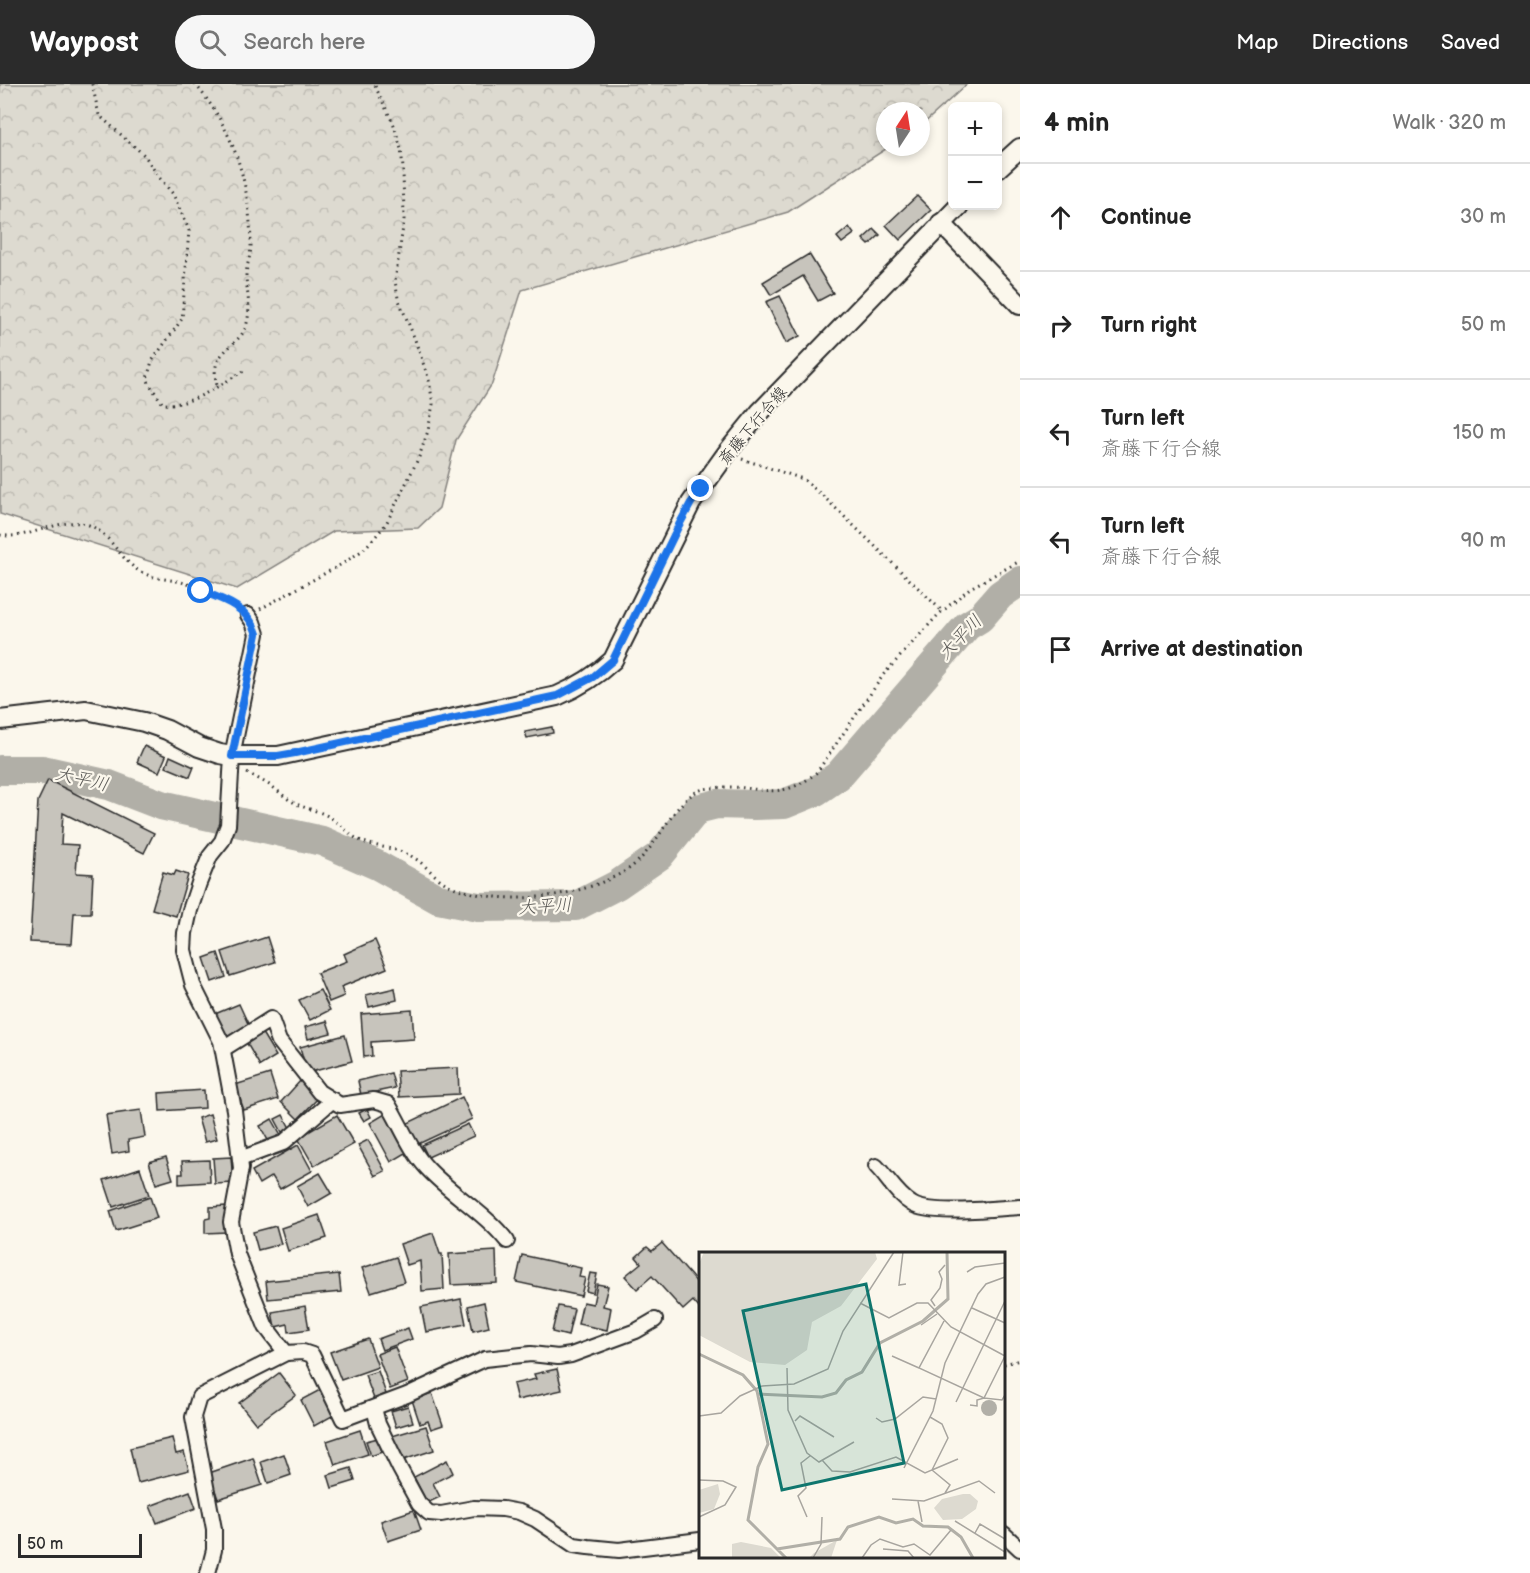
<!DOCTYPE html>
<meta charset="utf-8">
<style>
body{margin:0;font-family:"Balsamiq Sans","Klee One",sans-serif;background:#f6f6f6;color:#222}
.controls{position:absolute;right:18px;top:18px;display:grid;overflow:hidden;border-radius:9px;box-shadow:0 3px 9px #0003}
.controls button{width:54px;height:54px;display:grid;place-items:center;padding:0;border:0;border-bottom:2px solid #e0e0e0;background:#fff;color:#222;font:30px sans-serif}
.compass{position:absolute;left:876px;top:18px;width:54px;height:54px;border-radius:50%;background:#fff;box-shadow:0 3px 9px #0003;rotate:12deg}
.scale{position:absolute;left:18px;bottom:15px;width:124px;box-sizing:border-box;padding-left:6px;border:3px solid #2b2b2b;border-top:0;font-size:16px;line-height:21px;white-space:nowrap;color:#2b2b2b;-webkit-text-stroke:4px #fbf7ec;paint-order:stroke}
.stop{position:absolute;width:18px;height:18px;margin:-14px;border:4px solid #1a73e8;border-radius:50%;background:#fff}
.stop.end{background:#1a73e8;border-color:#fff;box-shadow:0 2px 6px #0008}
.list{margin:0;padding:0;list-style:none}
h2{display:flex;justify-content:space-between;align-items:center;height:78px;margin:0;padding:0 24px;font-size:26px}
h2 small{font-size:20px;font-weight:400;color:#767676}
.list li{display:grid;grid-template-columns:39px 1fr auto;gap:18px;align-items:center;box-sizing:border-box;height:108px;padding:0 24px;border-top:2px solid #e0e0e0}
.list b{display:block;font-size:22px;white-space:nowrap}
.list p{margin:0;font-size:20px;white-space:nowrap;color:#767676}
.list em{font-size:20px;font-style:normal;color:#767676}
.icon{flex:none;width:33px;height:33px;fill:none;stroke:currentColor;stroke-width:2;stroke-linecap:round;stroke-linejoin:round}
.map{position:relative;flex:none;width:1020px;height:1489px;overflow:hidden}
header{display:flex;align-items:center;gap:36px;box-sizing:border-box;height:84px;padding:0 30px;background:#2b2b2b;color:#fff}
header strong{font-size:28px}
nav{display:flex;gap:33px;margin-inline-start:auto;font-size:21px}
.search{width:420px;height:54px;background:#f6f6f6;display:flex;align-items:center;gap:15px;box-sizing:border-box;padding:0 21px;border-radius:33px;color:#767676;font-size:22px}
main{display:flex}
aside{flex:1;background:#fff}
.map>svg:first-child{display:block}
</style>
<header>
<strong>Waypost</strong>
<div class="search"><svg class="icon" aria-label="search" viewBox="0 0 24 24"><circle cx="10" cy="10" r="6"/><path d="M15 15l6 6"/></svg>Search here</div>
<nav><a>Map</a><a>Directions</a><a>Saved</a></nav>
</header>
<main>
<div class="map">
<svg width="1020" height="1489" viewBox="0 0 1020 1489">
<defs>
<pattern id="forest-crowns" width="20" height="18" patternUnits="userSpaceOnUse" patternTransform="scale(1.5)"><rect width="20" height="18" fill="#dddad0"/><path d="M2 6a3 3 0 1 1 6 0M12 15a3 3 0 1 1 6 0" fill="none" stroke="#bebbb3"/></pattern>
</defs>
<rect width="100%" height="100%" fill="#fbf7ec"/>
<filter id="ink" filterUnits="userSpaceOnUse"><feTurbulence type="fractalNoise" baseFrequency=".0167" numOctaves="2"/><feDisplacementMap in="SourceGraphic" scale="12" xChannelSelector="R" yChannelSelector="G"/><feConvolveMatrix kernelMatrix="1 2 1 2 8 2 1 2 1" color-interpolation-filters="sRGB"/></filter>
<g filter="url(#ink)">
<polygon fill="url(#forest-crowns)" stroke="#84827e" stroke-width="1.5" points="0,0 967,0 921,42 921,27 885,27 885,63 889,63 788,128 522,206 492,300 456,356 439,424 418,444 334,447 237,505 0,430"/>
<g fill="none" stroke-linecap="round" stroke-linejoin="round">
<polyline stroke="#b1afa7" stroke-width="30" points="0,686 42,686 109,701 161,721 322,757 377,781 438,815 478,823 576,822 617,801 659,772 697,725 717,720 754,721 784,720 816,707 838,692 967,542 980,534 1000,511 1020,497"/>
</g>
<g fill="#c7c4bc" stroke="#2b2b2b" stroke-width="1.5">
<polygon points="917,112 931,126 900,156 886,141"/>
<polygon points="849,143 854,150 842,159 837,153"/>
<polygon points="874,145 880,151 869,161 863,155"/>
<polygon points="809,170 833,209 818,217 803,192 771,211 763,198"/>
<polygon points="780,212 800,252 786,259 766,218"/>
<polygon points="552,643 553,649 527,654 525,648"/>
<polygon points="144,662 166,672 159,688 137,678"/>
<polygon points="170,672 194,683 190,693 166,683"/>
<polygon points="48,696 154,749 144,769 63,729 61,760 78,761 76,789 93,790 91,829 74,829 72,860 30,858 38,717"/>
<polygon points="176,787 188,791 176,832 152,825 163,788 174,791"/>
<polygon points="267,853 275,878 230,892 222,868"/>
<polygon points="375,856 387,884 341,903 344,912 329,918 317,889 347,877 344,870"/>
<polygon points="218,869 226,893 212,898 204,874"/>
<polygon points="395,904 397,916 369,923 366,911"/>
<polygon points="320,906 330,926 310,936 299,916"/>
<polygon points="239,920 250,944 227,955 215,930"/>
<polygon points="412,926 414,955 371,958 372,972 364,973 361,930"/>
<polygon points="327,937 331,949 308,955 305,943"/>
<polygon points="262,949 276,972 260,982 246,958"/>
<polygon points="345,951 352,977 307,989 300,963"/>
<polygon points="458,984 459,1010 399,1013 397,987"/>
<polygon points="391,989 395,1004 361,1011 358,997"/>
<polygon points="270,990 278,1015 244,1026 235,1001"/>
<polygon points="301,996 319,1013 298,1035 281,1018"/>
<polygon points="204,1006 205,1024 160,1027 159,1009"/>
<polygon points="462,1013 472,1035 416,1061 406,1040"/>
<polygon points="367,1025 371,1033 364,1037 359,1029"/>
<polygon points="141,1026 145,1053 128,1056 129,1067 112,1070 106,1031"/>
<polygon points="210,1030 217,1055 205,1058 198,1034"/>
<polygon points="385,1030 406,1069 391,1078 370,1039"/>
<polygon points="283,1031 290,1044 282,1048 275,1035"/>
<polygon points="337,1031 354,1060 314,1082 298,1054"/>
<polygon points="272,1035 281,1051 269,1058 260,1042"/>
<polygon points="468,1040 474,1052 428,1073 422,1061"/>
<polygon points="368,1056 385,1087 375,1092 358,1061"/>
<polygon points="298,1061 312,1087 280,1105 272,1092 259,1100 252,1087"/>
<polygon points="166,1073 173,1095 156,1100 149,1078"/>
<polygon points="231,1073 233,1099 215,1100 213,1074"/>
<polygon points="209,1076 210,1098 179,1100 179,1090 183,1090 182,1077"/>
<polygon points="140,1084 149,1111 113,1123 104,1096"/>
<polygon points="320,1089 332,1109 308,1123 297,1102"/>
<polygon points="150,1113 157,1134 116,1147 110,1127"/>
<polygon points="226,1122 227,1148 205,1149 205,1135 210,1134 210,1123"/>
<polygon points="319,1131 327,1154 288,1167 281,1144"/>
<polygon points="276,1142 281,1160 258,1166 253,1148"/>
<polygon points="433,1149 440,1170 442,1170 444,1205 422,1207 420,1177 407,1181 400,1160"/>
<polygon points="662,1159 700,1202 700,1225 693,1217 683,1226 652,1192 637,1205 625,1192 641,1179 636,1173 647,1163 652,1167"/>
<polygon points="496,1167 497,1199 451,1201 449,1170"/>
<polygon points="522,1171 581,1184 579,1193 585,1194 581,1212 516,1198"/>
<polygon points="396,1173 404,1198 371,1208 362,1184"/>
<polygon points="590,1189 597,1190 593,1209 586,1207"/>
<polygon points="339,1190 341,1208 268,1215 266,1197"/>
<polygon points="597,1200 608,1202 603,1222 611,1224 607,1246 578,1240 583,1218 593,1220"/>
<polygon points="461,1215 466,1240 426,1248 421,1223"/>
<polygon points="484,1218 489,1243 473,1247 468,1222"/>
<polygon points="305,1222 309,1245 289,1248 288,1240 275,1243 272,1228"/>
<polygon points="558,1222 574,1225 568,1252 552,1248"/>
<polygon points="408,1244 412,1255 382,1266 378,1255"/>
<polygon points="368,1255 378,1283 341,1296 330,1268"/>
<polygon points="395,1263 408,1298 390,1305 377,1270"/>
<polygon points="557,1285 562,1306 517,1316 513,1300 536,1295 534,1290"/>
<polygon points="378,1287 386,1310 374,1315 365,1291"/>
<polygon points="279,1289 296,1311 256,1340 239,1319"/>
<polygon points="320,1306 334,1331 314,1342 301,1316"/>
<polygon points="432,1309 443,1341 431,1345 428,1337 420,1340 412,1316"/>
<polygon points="408,1322 413,1338 396,1343 391,1327"/>
<polygon points="426,1342 434,1366 400,1377 392,1352"/>
<polygon points="360,1346 368,1370 335,1381 327,1357"/>
<polygon points="172,1354 176,1370 184,1368 189,1386 138,1399 130,1364"/>
<polygon points="378,1354 382,1368 371,1372 366,1357"/>
<polygon points="284,1370 291,1391 268,1399 261,1378"/>
<polygon points="253,1374 262,1401 218,1415 209,1389"/>
<polygon points="447,1376 453,1389 433,1399 440,1413 427,1419 414,1393"/>
<polygon points="351,1384 355,1397 332,1404 328,1391"/>
<polygon points="190,1407 196,1424 157,1439 150,1422"/>
<polygon points="414,1426 421,1446 388,1457 381,1437"/>
</g>
<g fill="none" stroke-linecap="round" stroke-linejoin="round">
<g stroke="#2b2b2b" stroke-width="18">
<g id="street">
<polyline points="248,531 253,538 257,550 232,672 228,741 222,757 210,772 199,799 190,826 185,849 184,866 193,901 221,957 234,1026 241,1084 231,1138 237,1170 266,1243 286,1269"/>
<path d="M223 965 271 935 279 957 319 1008 340 1021 374 1016 388 1020C401 1041 410 1066 427 1084 452 1111 484 1128 507 1157"/>
<polyline points="240,1075 283,1059 333,1016"/>
<path d="M876 1082C888 1094 897 1111 912 1120 931 1132 996 1124 1020 1123"/>
<polyline points="374,1324 378,1340 400,1385 419,1420 429,1429 441,1430 474,1424 503,1425 519,1428 535,1435 574,1461 588,1463 619,1466 700,1456"/>
<polyline points="1004,1450 1020,1465"/>
<polyline points="208,1489 214,1466 214,1445 193,1333 199,1313 286,1269 303,1268 312,1271 343,1335 407,1311 485,1275 531,1270 558,1273 571,1271 636,1247 655,1236"/>
</g>
</g>
<g stroke="#2b2b2b" stroke-width="22">
<g id="secondary">
<polyline points="998,84 1020,64"/>
<polyline points="941,139 1020,221"/>
<path d="M0 636 86 626 144 638 167 646 199 663 220 670 232 672H278L557 612C578 603 596 592 613 576L691 419 729 366 760 328 959 122"/>
</g>
</g>
<g stroke="#2b2b2b" stroke-width="3" stroke-dasharray="1.5 4.5" stroke-linecap="butt">
<path d="M92 0 99 31 145 72 158 92 173 110 189 146 182 235 152 277 147 295 152 304 163 320C194 322 218 301 244 287"/>
<path d="M195 0C235 47 250 100 251 161 251 172 246 182 246 193 247 209 251 223 247 239 241 264 207 266 217 301"/>
<polyline points="742,375 803,395 823,412 942,527"/>
<path d="M0 451C29 457 57 433 86 440 110 447 119 476 141 488 154 495 168 495 181 498 200 503 220 514 236 524"/>
<polyline points="260,525 342,480 363,466 376,452 386,440 419,373 428,347 433,320 429,296 414,253 398,214 395,197 404,136 403,84 401,65 394,41 374,0"/>
<path d="M247 689C255 693 263 697 271 702 279 707 285 714 293 718 304 725 319 726 331 734 341 741 348 750 359 756 375 764 396 763 411 772 426 780 435 795 451 802 502 824 581 814 627 786 657 767 670 722 696 708 701 705 708 704 714 704 757 698 777 722 817 688L884 590 938 531 970 504 1020 477"/>
<polyline points="1004,1280 1020,1276"/>
</g>
<use href="#street" stroke="#fbf7ec" stroke-width="14"/>
<use href="#secondary" stroke="#fbf7ec" stroke-width="18"/>
</g>
</g>
<g fill="none" stroke-linecap="round" stroke-linejoin="round" filter="url(#ink)">
<path stroke="#1a73e8" stroke-width="8" d="M201 507C225 516 249 524 257 550L232 672H278L295 669 557 612 593 593 613 576 679 441 691 419 701 405"/>
</g>
<g text-anchor="middle" stroke-width="4.5" stroke-linejoin="round" paint-order="stroke">
<g font-size="16" fill="#2b2b2b" stroke="#fbf7ec">
<text transform="translate(752 341) rotate(-50)" y="6">斎藤下行合線</text>
</g>
<g font-size="18" font-style="italic" fill="#5a5956" stroke="#fbf7ec">
<text transform="translate(960 553) rotate(-46)" y="6">大平川</text>
<text transform="translate(82 695) rotate(13)" y="6">大平川</text>
<text transform="translate(545 822) rotate(-3)" y="6">大平川</text>
</g>
</g>
<g transform="translate(699 1168)">
<rect width="306" height="306" fill="#fbf7ec"/>
<path d="M5 0H176L178 7 142 54 113 70 108 98 86 113 51 110 0 83V12ZM19 232 21 242 15 257 0 261V238ZM264 242H271L279 249 277 257 263 267 244 268 235 256 243 247ZM138 288 132 306H110L115 301ZM42 290 72 296 82 306H33V292Z" fill="#dddad0"/>
<path d="M282 156a8 8 0 1 1 16 0a8 8 0 1 1-16 0Z" fill="#b1afa7"/>
<path fill="none" stroke="#b1afa7" stroke-width="3" d="M0 102 44 123 58 139 69 192 59 215 49 268 87 306M59 142 123 145 137 141 147 128 163 120 181 91 224 69 249 47 248 0M78 297 141 287 149 275 180 265 197 271 214 267 224 274 249 275 262 285 274 306"/>
<path fill="none" stroke="#a8a59f" stroke-width="1.5" d="M204 0 200 33 207 32M268 20 276 15 306 11M161 51 190 66 218 51H229L252 75 306 104M236 54 232 48 241 36 243 27 240 20 246 13M273 56 306 71M245 69 220 116 285 146 306 104M222 73 238 62M193 104 220 116M88 116 89 158 108 201 120 210 155 190M257 150 306 49M271 153 278 154V148L285 146 303 148 306 143M0 164 22 161 41 144 63 134 95 132 129 117 144 79 195 0M177 166 183 170 196 167 224 145 237 147M96 169 101 164 135 185M123 208 133 219 151 220 197 205 226 221 233 218 249 186 243 172 231 165M205 216 234 159 246 111 279 42 287 32 306 25M233 218 251 233 246 241M233 218 259 207M0 228 24 229 37 235 26 253 0 265M193 247 225 249 280 229 296 241M219 249 223 270M108 265 99 244 107 236 102 211 111 204M256 269 306 300M276 281 281 272 306 287M184 297 209 299 215 306M114 306 122 292 123 265M163 306 172 293 181 287 204 295 215 292 231 303 252 278"/>
<path fill="#0f766e" fill-opacity="0.15" stroke="#0f766e" stroke-width="3" d="M167 32 205 211 83 238 44 59Z"/>
<rect width="306" height="306" fill="none" stroke="#2b2b2b" stroke-width="3"/>
</g>
</svg>
<div class="controls">
<button>+</button>
<button>−</button>
</div>
<svg class="compass" viewBox="-18 -18 36 36"><path d="M0-13l5 13h-10z" fill="#e53935"/><path d="M0 13l5-13h-10z" fill="#767676"/></svg>
<div class="scale">50 m</div>
<div class="stop" style="left:201px;top:507px"></div>
<div class="stop end" style="left:701px;top:405px"></div>
</div>
<aside>
<h2>4 min<small>Walk · 320 m</small></h2>
<ul class="list">
<li><svg class="icon" aria-label="ahead" viewBox="0 0 24 24"><path d="M12 20V5M6 11l6-6 6 6"/></svg><div><b>Continue</b></div><em>30 m</em></li>
<li><svg class="icon" aria-label="right" viewBox="0 0 24 24"><path d="M7 20v-9h11M14 6l5 5-5 5"/></svg><div><b>Turn right</b></div><em>50 m</em></li>
<li><svg class="icon" aria-label="left" viewBox="0 0 24 24"><path d="M17 20v-9H6M10 6l-5 5 5 5"/></svg><div><b>Turn left</b><p>斎藤下行合線</p></div><em>150 m</em></li>
<li><svg class="icon" aria-label="left" viewBox="0 0 24 24"><path d="M17 20v-9H6M10 6l-5 5 5 5"/></svg><div><b>Turn left</b><p>斎藤下行合線</p></div><em>90 m</em></li>
<li><svg class="icon" aria-label="arrive" viewBox="0 0 24 24"><path d="M6 21V4h12l-3 4 3 4H6"/></svg><div><b>Arrive at destination</b></div></li>
</ul>
</aside>
</main>
